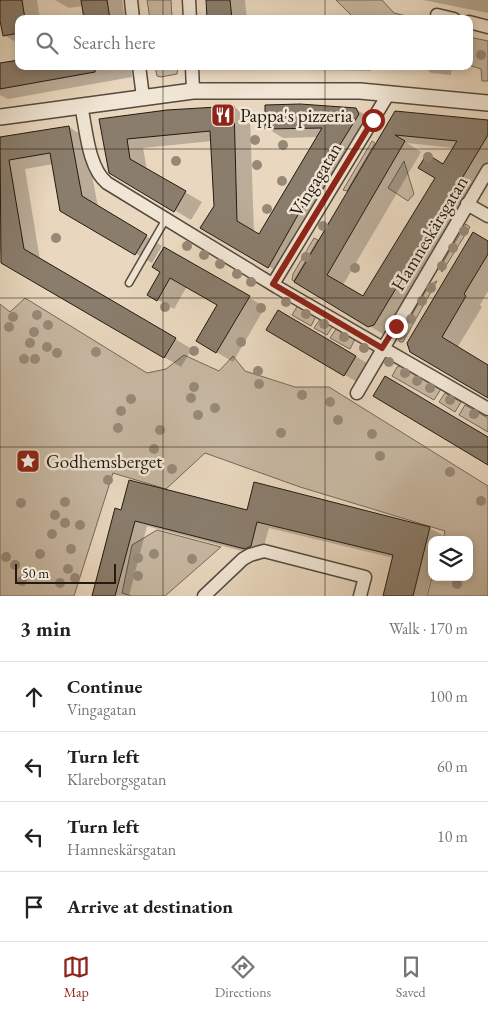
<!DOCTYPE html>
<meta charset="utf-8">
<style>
body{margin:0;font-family:"EB Garamond",serif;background:#f2f2f2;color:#222}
.controls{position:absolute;right:15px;bottom:15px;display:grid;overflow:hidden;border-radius:10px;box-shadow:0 2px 8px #0003}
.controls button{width:45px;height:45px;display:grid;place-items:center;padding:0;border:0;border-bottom:1px solid #e0e0e0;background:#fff;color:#222;font:25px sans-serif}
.scale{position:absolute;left:15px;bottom:12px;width:101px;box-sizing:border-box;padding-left:5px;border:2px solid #231a12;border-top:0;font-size:14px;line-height:18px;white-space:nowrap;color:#231a12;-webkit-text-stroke:4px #f1e6d5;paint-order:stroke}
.stop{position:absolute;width:15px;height:15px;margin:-11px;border:4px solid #8f2418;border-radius:50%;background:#fff}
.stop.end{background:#8f2418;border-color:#fff;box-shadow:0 1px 5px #0008}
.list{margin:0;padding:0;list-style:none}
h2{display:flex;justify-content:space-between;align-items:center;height:65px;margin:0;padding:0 20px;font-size:21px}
h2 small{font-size:16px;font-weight:400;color:#767676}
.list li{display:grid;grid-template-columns:32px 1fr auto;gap:15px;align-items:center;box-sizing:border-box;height:70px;padding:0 20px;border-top:1px solid #e0e0e0}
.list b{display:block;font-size:19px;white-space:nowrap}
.list p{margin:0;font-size:16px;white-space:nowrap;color:#767676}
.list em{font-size:16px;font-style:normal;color:#767676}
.icon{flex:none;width:28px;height:28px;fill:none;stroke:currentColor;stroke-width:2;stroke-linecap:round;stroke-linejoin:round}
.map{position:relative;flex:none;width:488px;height:596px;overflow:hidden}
.search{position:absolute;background:#fff;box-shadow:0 2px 8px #0003;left:15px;right:15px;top:15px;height:55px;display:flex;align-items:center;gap:12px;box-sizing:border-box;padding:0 18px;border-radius:10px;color:#767676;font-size:19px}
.sheet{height:345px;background:#fff}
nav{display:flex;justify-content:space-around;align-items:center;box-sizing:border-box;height:70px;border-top:1px solid #e0e0e0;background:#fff;font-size:14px;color:#767676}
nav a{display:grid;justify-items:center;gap:2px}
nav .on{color:#8f2418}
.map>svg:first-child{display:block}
</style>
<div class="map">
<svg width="488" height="596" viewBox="0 0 488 596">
<rect width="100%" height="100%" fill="#e9d8bf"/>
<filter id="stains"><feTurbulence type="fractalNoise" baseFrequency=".004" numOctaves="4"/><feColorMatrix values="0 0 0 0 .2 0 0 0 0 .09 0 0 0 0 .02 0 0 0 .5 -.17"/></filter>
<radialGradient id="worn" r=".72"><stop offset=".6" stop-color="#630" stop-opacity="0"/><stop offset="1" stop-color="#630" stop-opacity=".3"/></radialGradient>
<g fill="#c7b8a2" stroke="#75695a">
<polygon points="147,0 171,0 172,19 150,19"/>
<polygon points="336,0 382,0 394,13 418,19 355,19"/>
<polygon points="469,37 488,41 488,81 482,81 481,69 469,65"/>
<polygon points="155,66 178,66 177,74 161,77 157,76"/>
<polygon points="372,141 375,143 347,191 343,190"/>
<polygon points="404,161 414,194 408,201 388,188"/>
<polygon points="466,224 470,227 442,272 440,267"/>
<polygon points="314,238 318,240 294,281 292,280 293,274"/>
<polygon points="437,281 403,342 400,342 398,339 429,285"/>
<polygon points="25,298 147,373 166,369 184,355 219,371 233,356 245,371 295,387 329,387 488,486 488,596 427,596 432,577 469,577 469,540 443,540 445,531 300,487 205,453 166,489 113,473 74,596 0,596 0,304 10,312"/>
<polygon points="298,305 316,316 311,326 292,315"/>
<polygon points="321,318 333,326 327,335 314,328"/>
<polygon points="336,329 355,339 350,349 330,338"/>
<polygon points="400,366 441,389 434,400 392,376 397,367"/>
<polygon points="445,393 461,402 455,412 439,402"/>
<polygon points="465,405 488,418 488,432 459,415"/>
<polygon points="157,530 221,547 165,596 132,596 122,593 132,545"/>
</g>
<g fill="#0003" fill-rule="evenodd">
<polygon points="0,0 37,0 40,19 19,19 17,32 17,35 19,35 19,44 4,35 0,13"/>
<polygon points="55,0 122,0 125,19 85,19 83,6 69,8"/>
<polygon points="207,0 245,0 247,19 209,19"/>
<polygon points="423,0 488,0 488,13"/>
<polygon points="0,65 19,66 131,66 132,77 8,99 0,95"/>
<polygon points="224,66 371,66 371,71 229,69"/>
<polygon points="452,66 451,75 431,73 428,70 402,67"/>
<polygon points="234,107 250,117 254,232 260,236 318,137 283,138 267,128 355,109 373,119 285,276 202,227 215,206 212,141 143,148 147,170 202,202 191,220 110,172 101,120"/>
<path d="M396 112 488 121V172L386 336 296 282ZM407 143 454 148 364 298 343 285 421 152Z"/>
<polygon points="69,127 85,137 98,207 162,246 152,263 61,210 53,164 25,169 40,260 192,349 181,367 2,262 0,248 0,139"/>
<polygon points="488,242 488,291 480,305 482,307 457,348 488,366 488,396 411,351"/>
<polygon points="165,248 265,307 233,362 198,341 219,304 187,286 174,309 149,295 162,271"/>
<polygon points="279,312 372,366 362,385 268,330"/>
<polygon points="255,484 430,528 442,535 441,540 432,540 432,574 426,596 384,596 393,558 269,528 262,553 257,555 147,526 129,596 93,596 122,512 248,511"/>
</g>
<g fill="#8a7d6c" stroke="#231a12" fill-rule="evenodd">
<polygon points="0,0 22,0 25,19 19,19 19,33 3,36 0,21"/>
<polygon points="81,0 107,0 110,19 84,19"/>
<polygon points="206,0 230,0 232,19 207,19"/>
<polygon points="19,60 19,66 95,66 95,72 0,89 0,63"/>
<polygon points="300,104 356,108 359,114 312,190 268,268 200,228 214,206 210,131 127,139 130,159 186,191 174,212 109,173 99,119 167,110 234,106 237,221 259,234 322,128 265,129 265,105"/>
<path d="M395 111 488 120V135L374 325 368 327 294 282ZM395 135 457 141 443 164 427 154 418 168 435 178 363 296 327 275 405 141Z"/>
<polygon points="69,126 82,196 147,235 135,255 60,211 50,153 9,160 24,249 176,338 164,358 1,263 0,137"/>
<polygon points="473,232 488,241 488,254 464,294 466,296 442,337 488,365 488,398 410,352 407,343"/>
<polygon points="164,247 250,296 216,353 196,341 217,305 170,278 157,301 147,295 160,272 152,267"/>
<polygon points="278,310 356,356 344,376 266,330"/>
<polygon points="385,376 488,437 488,465 373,396"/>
<polygon points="129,480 247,510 254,482 430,527 413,596 383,596 393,555 257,522 251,546 245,549 135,521 115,596 92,596 115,508 121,510"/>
</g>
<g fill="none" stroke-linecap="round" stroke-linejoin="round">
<g stroke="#544a3d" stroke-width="9">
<polyline id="service" points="129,283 163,224 165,218"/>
</g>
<g stroke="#544a3d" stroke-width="15">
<g id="minor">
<polyline points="131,0 133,19"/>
<polyline points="189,0 190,19"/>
<polyline points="437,15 454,19"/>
<polyline points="469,22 488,27"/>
<polyline points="139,66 143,97"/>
<polyline points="192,66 193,91"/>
<path d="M81 105C86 128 88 168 107 183L277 287 488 409"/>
<polyline points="467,204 488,216"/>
<polyline points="273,284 389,93"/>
<polyline points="357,393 488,170"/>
<polyline points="204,596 243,559 250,555 264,551 365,577 360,596"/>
</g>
</g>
<g stroke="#544a3d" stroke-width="18">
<polyline id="tertiary" points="0,117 193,91 360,91 488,103"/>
</g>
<use href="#service" stroke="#f1e6d5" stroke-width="6"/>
<use href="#minor" stroke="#f1e6d5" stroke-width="12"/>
<use href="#tertiary" stroke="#f1e6d5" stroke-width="15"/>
</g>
<g fill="#978978">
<circle cx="481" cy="55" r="5"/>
<circle cx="255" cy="140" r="5"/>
<circle cx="283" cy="145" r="5"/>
<circle cx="428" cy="157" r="5"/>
<circle cx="176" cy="161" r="5"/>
<circle cx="257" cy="165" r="5"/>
<circle cx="282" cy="181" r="5"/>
<circle cx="267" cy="209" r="5"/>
<circle cx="323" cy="226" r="5"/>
<circle cx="464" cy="231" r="5"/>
<circle cx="56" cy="238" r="5"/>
<circle cx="187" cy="246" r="5"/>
<circle cx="453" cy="248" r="5"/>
<circle cx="204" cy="255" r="5"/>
<circle cx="306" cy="257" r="5"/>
<circle cx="220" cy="264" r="5"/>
<circle cx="442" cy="266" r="5"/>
<circle cx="355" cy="268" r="5"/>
<circle cx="237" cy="274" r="5"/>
<circle cx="251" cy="282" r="5"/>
<circle cx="431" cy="288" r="5"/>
<circle cx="422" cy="301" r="5"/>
<circle cx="286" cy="302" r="5"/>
<circle cx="165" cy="307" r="5"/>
<circle cx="261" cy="308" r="5"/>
<circle cx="306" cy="314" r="5"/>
<circle cx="37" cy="315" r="5"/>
<circle cx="13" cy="317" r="5"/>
<circle cx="411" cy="319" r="5"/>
<circle cx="324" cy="324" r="5"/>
<circle cx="48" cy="325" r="5"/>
<circle cx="9" cy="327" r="5"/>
<circle cx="34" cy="332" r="5"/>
<circle cx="401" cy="335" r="5"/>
<circle cx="344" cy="337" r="5"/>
<circle cx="241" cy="342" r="5"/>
<circle cx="30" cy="343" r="5"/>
<circle cx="47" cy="347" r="5"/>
<circle cx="364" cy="348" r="5"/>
<circle cx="194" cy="351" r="5"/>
<circle cx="96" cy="352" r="5"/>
<circle cx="57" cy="353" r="5"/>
<circle cx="24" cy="359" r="5"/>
<circle cx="35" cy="359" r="5"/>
<circle cx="389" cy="362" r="5"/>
<circle cx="258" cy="371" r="5"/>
<circle cx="405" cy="373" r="5"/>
<circle cx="417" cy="381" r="5"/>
<circle cx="259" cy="384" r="5"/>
<circle cx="194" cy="387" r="5"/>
<circle cx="430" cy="388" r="5"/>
<circle cx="302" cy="395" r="5"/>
<circle cx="191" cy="398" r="5"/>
<circle cx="131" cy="399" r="5"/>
<circle cx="450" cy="400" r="5"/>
<circle cx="330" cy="402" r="5"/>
<circle cx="215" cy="408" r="5"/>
<circle cx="121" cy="411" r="5"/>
<circle cx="474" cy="414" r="5"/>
<circle cx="198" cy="415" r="5"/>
<circle cx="338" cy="420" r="5"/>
<circle cx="118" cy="428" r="5"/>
<circle cx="160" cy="430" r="5"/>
<circle cx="281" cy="433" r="5"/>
<circle cx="372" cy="434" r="5"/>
<circle cx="154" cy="449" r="5"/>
<circle cx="380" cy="456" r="5"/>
<circle cx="172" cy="469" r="5"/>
<circle cx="450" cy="472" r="5"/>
<circle cx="108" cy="480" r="5"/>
<circle cx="481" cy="501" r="5"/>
<circle cx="65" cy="502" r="5"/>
<circle cx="21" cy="503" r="5"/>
<circle cx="55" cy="515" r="5"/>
<circle cx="65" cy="523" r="5"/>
<circle cx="80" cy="525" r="5"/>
<circle cx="52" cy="534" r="5"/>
<circle cx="71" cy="549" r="5"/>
<circle cx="40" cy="554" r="5"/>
<circle cx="154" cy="554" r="5"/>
<circle cx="6" cy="557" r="5"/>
<circle cx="138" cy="558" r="5"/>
<circle cx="192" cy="559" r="5"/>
<circle cx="15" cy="565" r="5"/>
<circle cx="68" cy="569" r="5"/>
<circle cx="138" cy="576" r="5"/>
<circle cx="75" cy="578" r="5"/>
<circle cx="22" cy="581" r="5"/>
<circle cx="60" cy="583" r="5"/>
<circle cx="457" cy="584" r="5"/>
</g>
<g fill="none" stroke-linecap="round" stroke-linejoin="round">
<polyline stroke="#8f2418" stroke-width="6" points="373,120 273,284 382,348 396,326"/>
</g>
<path fill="none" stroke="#231a12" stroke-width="1" stroke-opacity="0.55" d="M163 0V19M325 0V19M163 66V596M325 66V596M0 149H488M0 298H488M0 447H488"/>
<defs>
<g id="restaurant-square" transform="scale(1.25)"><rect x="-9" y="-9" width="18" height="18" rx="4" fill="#8f2418" stroke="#f1e6d5"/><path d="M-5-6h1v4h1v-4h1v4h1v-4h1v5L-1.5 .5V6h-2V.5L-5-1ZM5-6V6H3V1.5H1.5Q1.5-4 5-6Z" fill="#fff"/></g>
<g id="sight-square" transform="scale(1.25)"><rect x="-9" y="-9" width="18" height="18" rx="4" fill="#8f2418" stroke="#f1e6d5"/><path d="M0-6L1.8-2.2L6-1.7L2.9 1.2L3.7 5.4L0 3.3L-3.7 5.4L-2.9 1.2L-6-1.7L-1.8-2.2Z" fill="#fff"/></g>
</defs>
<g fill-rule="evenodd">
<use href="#restaurant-square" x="223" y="115"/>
<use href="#sight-square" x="28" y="461"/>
</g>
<g text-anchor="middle" stroke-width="5" stroke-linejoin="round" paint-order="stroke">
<g font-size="19" fill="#231a12" stroke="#f1e6d5" text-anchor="start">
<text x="240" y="122">Pappa's pizzeria</text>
<text x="46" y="468">Godhemsberget</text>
</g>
<g font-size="19" fill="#231a12" stroke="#f1e6d5">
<text transform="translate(315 179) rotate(-59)" y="7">Vingagatan</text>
<text transform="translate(429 233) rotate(-59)" y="7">Hamneskärsgatan</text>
</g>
</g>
<rect width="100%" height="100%" filter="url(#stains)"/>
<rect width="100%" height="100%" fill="url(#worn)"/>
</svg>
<div class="controls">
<button><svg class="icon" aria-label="layers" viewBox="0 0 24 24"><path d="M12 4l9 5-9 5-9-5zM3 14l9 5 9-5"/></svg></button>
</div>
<div class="scale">50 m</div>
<div class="stop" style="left:373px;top:120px"></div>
<div class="stop end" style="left:396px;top:326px"></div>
<div class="search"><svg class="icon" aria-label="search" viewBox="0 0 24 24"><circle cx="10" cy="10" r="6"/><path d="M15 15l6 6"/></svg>Search here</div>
</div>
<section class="sheet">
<h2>3 min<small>Walk · 170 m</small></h2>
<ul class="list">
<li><svg class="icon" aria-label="ahead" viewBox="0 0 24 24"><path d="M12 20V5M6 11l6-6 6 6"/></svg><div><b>Continue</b><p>Vingagatan</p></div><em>100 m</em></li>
<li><svg class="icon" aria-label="left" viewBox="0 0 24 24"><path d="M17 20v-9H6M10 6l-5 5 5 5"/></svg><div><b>Turn left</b><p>Klareborgsgatan</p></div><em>60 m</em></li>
<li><svg class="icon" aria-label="left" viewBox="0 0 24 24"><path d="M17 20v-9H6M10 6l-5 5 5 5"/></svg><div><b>Turn left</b><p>Hamneskärsgatan</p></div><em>10 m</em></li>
<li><svg class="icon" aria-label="arrive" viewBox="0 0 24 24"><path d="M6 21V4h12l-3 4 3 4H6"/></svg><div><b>Arrive at destination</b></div></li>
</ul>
</section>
<nav>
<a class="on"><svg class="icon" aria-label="map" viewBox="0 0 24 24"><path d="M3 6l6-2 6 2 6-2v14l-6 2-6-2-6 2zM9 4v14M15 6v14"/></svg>Map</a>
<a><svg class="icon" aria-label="directions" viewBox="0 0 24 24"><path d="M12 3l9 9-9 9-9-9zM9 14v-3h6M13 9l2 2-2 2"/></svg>Directions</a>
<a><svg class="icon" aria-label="saved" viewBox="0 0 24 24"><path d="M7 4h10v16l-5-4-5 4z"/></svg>Saved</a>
</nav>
